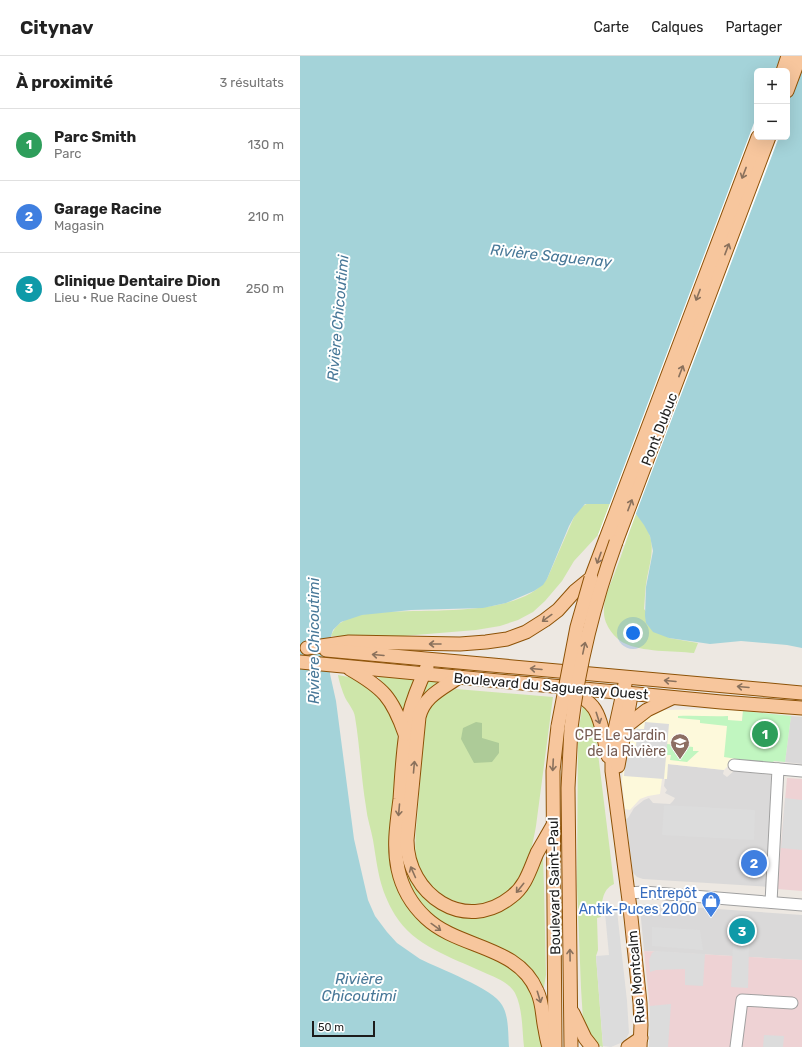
<!DOCTYPE html>
<html lang="fr">
<meta charset="utf-8">
<style>
body{margin:0;font-family:Rubik,sans-serif;background:#f6f6f6;color:#222}
.controls{position:absolute;right:12px;top:12px;display:grid;overflow:hidden;border-radius:6px;box-shadow:0 4px 16px #0002}
.controls button{width:36px;height:36px;display:grid;place-items:center;padding:0;border:0;border-bottom:1px solid #e0e0e0;background:#fff;color:#222;font:20px sans-serif}
.scale{position:absolute;left:12px;bottom:10px;width:63px;box-sizing:border-box;padding-left:4px;border:2px solid #1c1c1c;border-top:0;font-size:11px;line-height:14px;white-space:nowrap;color:#1c1c1c;-webkit-text-stroke:3px #fff;paint-order:stroke}
.you{position:absolute;left:333px;top:577px;width:14px;height:14px;margin:-10px;border:3px solid #fff;border-radius:50%;background:#1a73e8;box-shadow:0 0 0 6px #1a73e833}
.badge{display:grid;place-items:center;width:26px;height:26px;border-radius:50%;background:#7c3aed;color:#fff;font-size:13px;font-weight:700}
.pin{position:absolute;translate:-50% -50%;border:2px solid #fff;box-shadow:0 1px 4px #0006}
.list{margin:0;padding:0;list-style:none}
h2{display:flex;justify-content:space-between;align-items:center;height:52px;margin:0;padding:0 16px;font-size:17px}
h2 small{font-size:13px;font-weight:400;color:#767676}
.list li{display:grid;grid-template-columns:26px 1fr auto;gap:12px;align-items:center;box-sizing:border-box;height:72px;padding:0 16px;border-top:1px solid #e0e0e0}
.list b{display:block;font-size:15px;white-space:nowrap}
.list p{margin:0;font-size:13px;white-space:nowrap;color:#767676}
.list em{font-size:13px;font-style:normal;color:#767676}
.map{position:relative;flex:none;width:502px;height:991px;overflow:hidden}
header{display:flex;align-items:center;gap:24px;box-sizing:border-box;height:56px;padding:0 20px;background:#fff;border-bottom:1px solid #e0e0e0}
header strong{font-size:19px}
nav{display:flex;gap:22px;margin-inline-start:auto;font-size:14px}
main{display:flex}
aside{flex:1;background:#fff}
.map>svg:first-child{display:block}
</style>
<header>
<strong>Citynav</strong>
<nav><a>Carte</a><a>Calques</a><a>Partager</a></nav>
</header>
<main>
<aside>
<h2>À proximité<small>3 résultats</small></h2>
<ul class="list">
<li><span class="badge" style="background:#2e9e5b">1</span><div><b>Parc Smith</b><p>Parc</p></div><em>130 m</em></li>
<li><span class="badge" style="background:#3f7fe0">2</span><div><b>Garage Racine</b><p>Magasin</p></div><em>210 m</em></li>
<li><span class="badge" style="background:#0f9aa8">3</span><div><b>Clinique Dentaire Dion</b><p>Lieu · Rue Racine Ouest</p></div><em>250 m</em></li>
</ul>
</aside>
<div class="map">
<svg width="502" height="991" viewBox="0 0 502 991">
<rect width="100%" height="100%" fill="#ede8e2"/>
<g fill="#dad9d9">
<polygon points="491,660 502,661 502,708 485,706"/>
<polygon points="367,708 424,714 423,718 427,721 434,715 471,719 470,831 343,823 337,821 333,817 326,763 328,762 334,752 344,744 349,742 353,747 370,748 373,745 375,742 365,737 367,734 364,730 365,723 367,723"/>
<polygon points="345,848 502,859 502,904 344,895 340,852"/>
</g>
<g fill="#eed2d4">
<polygon points="487,722 502,723 502,835 477,833"/>
<polygon points="344,895 502,904 502,991 351,991 350,954"/>
</g>
<polygon fill="#fdf9db" points="424,653 443,655 437,705 433,705 424,714 368,708 367,723 362,723 360,738 348,740 340,743 330,754 325,753 322,725 324,702 328,687 344,663 361,654"/>
<g fill="#cee6aa">
<path d="M289 447 310 448 298 479 274 505 262 525 245 545 233 556 218 564 200 570 176 574 91 581 31 580C33 575 36 569 42 566 54 558 72 557 86 556 130 553 219 561 247 523L274 461C278 455 282 449 289 447Z"/>
<path d="M336 458C357 481 353 494 347 522 345 532 345 542 344 553L369 582 398 587 394 597C374 595 341 596 324 587 314 582 304 568 304 557 303 543 309 532 314 519 322 499 328 478 336 458Z"/>
<path d="M38 619 54 622 85 644 97 675 98 686 92 785 106 846 199 903 226 923 238 957 241 991H224C222 974 223 953 215 937 209 926 194 921 183 916 151 901 114 890 95 859 79 832 78 814 73 784 71 773 67 762 66 751 61 721 60 691 55 661 54 653 47 647 44 639 42 634 39 625 38 619Z"/>
<polygon points="77,620 115,623 105,660 94,639"/>
<polygon points="127,623 141,625 140,628 125,639 107,812 168,860 231,827 243,801 244,832 246,919 244,931 242,931 145,871 116,844 102,811 111,669"/>
<path d="M156 633 253 641 236 770C232 792 227 816 212 832 210 835 206 837 202 839 172 860 127 842 117 806 113 789 117 769 118 751 120 722 123 693 125 663 131 645 138 639 156 633Z"/>
<path d="M283 647 289 653 297 673H295L314 828C301 834 302 848 301 861L297 862 298 894 296 900 303 991 297 989 294 986 283 964 281 932 277 830 278 677Z"/>
</g>
<polygon fill="#adcb98" points="176,666 182,667 182,682 199,687 199,697 192,706 174,707 161,683 163,672"/>
<g fill="#c1f6c0">
<path d="M443 655 491 660 485 706 474 705 471 708 437 705V703L424 701 427 670 400 667V664L378 662V660C395 659 411 661 428 660V664L442 665Z"/>
<polygon points="367,688 393,691 393,695 399,695 387,706 370,704 371,699 366,699"/>
</g>
<g fill="#dcdcdc">
<polygon points="345,666 369,668 364,723 324,720 325,706 328,691 336,691 337,673 344,673"/>
<polygon points="485,742 502,744 502,794 481,792"/>
<polygon points="364,749 455,754 454,784 362,779"/>
<polygon points="317,855 327,945 329,977 326,983 323,986 311,991 303,990 296,900 309,899 305,857"/>
<polygon points="352,871 400,874 403,894 352,890"/>
<polygon points="433,887 449,889 448,932 431,931"/>
<polygon points="355,895 405,898 403,930 385,929 385,913 356,914 350,916 349,904 352,897"/>
<polygon points="371,948 368,991 349,991 350,950"/>
<polygon points="464,979 484,980 483,991 463,991"/>
</g>
<path fill="#a4d3d9" fill-rule="evenodd" d="M0 0H502V592L487 589 441 585 410 588 369 582 353 576 346 567 345 560 346 531 353 495 350 480 344 469 336 458 310 448H285L274 461 269 470 247 523 243 529 234 535 206 547 183 552 111 554 62 559 41 566 33 574 31 580 30 618 36 645 54 783 68 844 75 860 87 876 97 887 120 903C138 912 194 933 202 949 209 960 208 978 209 991H0ZM457 15H487V81H457Z"/>
<polygon fill="#fff" points="457,59 457,81 479,81 324,489 298,479"/>
<g fill="none" stroke-linecap="round" stroke-linejoin="round">
<g stroke="#a0a0a0" stroke-width="13">
<g id="minor">
<polyline points="434,709 502,715"/>
<polyline points="328,837 344,836 502,849"/>
<polyline points="471,846 478,713"/>
<polyline points="436,991 442,944 492,947"/>
</g>
</g>
<g stroke="#8d5207" stroke-width="15">
<g id="major">
<polyline points="483,15 488,0"/>
<polyline points="487,35 500,0"/>
<polyline points="316,486 469,81"/>
<polyline points="7,592 49,586 160,588 186,586 207,583 226,576 245,564 258,554 275,535 291,522 458,81"/>
<polyline points="26,594 502,637"/>
<polyline points="0,606 421,646 502,652"/>
<path d="M127 611C120 626 113 642 109 659 103 686 102 716 100 743 97 766 93 790 98 813 102 832 112 849 126 862 159 893 218 889 237 935 243 947 242 960 245 973 246 979 247 985 249 991"/>
<path d="M50 613C83 632 92 641 105 678"/>
<path d="M159 621C142 633 124 640 119 661L107 784C107 839 165 878 211 841 226 830 230 813 237 797 242 788 247 780 252 771"/>
<polyline points="325,628 312,687 312,715 330,852 340,947 341,969 340,991"/>
<path d="M268 632C277 638 287 643 293 651 302 662 304 686 308 700"/>
<polyline points="325,671 347,654 372,642"/>
<polyline points="271,672 268,732 271,991"/>
<polyline points="318,710 330,645"/>
<polyline points="273,957 285,982 292,991"/>
<polyline points="255,991 253,715 258,670"/>
<polyline points="328,991 341,982"/>
</g>
</g>
<use href="#minor" stroke="#fff" stroke-width="11"/>
<use href="#major" stroke="#f7c69d" stroke-width="13"/>
<g stroke="#8d5207" stroke-width="15" stroke-linecap="butt">
<g id="major-bridge">
<polyline points="258,670 277,571 291,522"/>
<path d="M271 672C279 608 294 547 316 486"/>
</g>
</g>
<use href="#major-bridge" stroke="#f7c69d" stroke-width="13"/>
</g>
<defs><path id="oneway-shaft" d="M-6 0H5M1.5-3L5.5 0L1.5 3" fill="none" stroke-width="1.6" stroke-linecap="round" stroke-linejoin="round"/></defs>
<g stroke="#8a715c">
<use href="#oneway-shaft" transform="translate(444 117) rotate(111)"/>
<use href="#oneway-shaft" transform="translate(427 193) rotate(-69)"/>
<use href="#oneway-shaft" transform="translate(398 239) rotate(111)"/>
<use href="#oneway-shaft" transform="translate(381 315) rotate(-69)"/>
<use href="#oneway-shaft" transform="translate(330 449) rotate(-69)"/>
<use href="#oneway-shaft" transform="translate(299 502) rotate(110)"/>
<use href="#oneway-shaft" transform="translate(247 562) rotate(144)"/>
<use href="#oneway-shaft" transform="translate(135 588) rotate(180)"/>
<use href="#oneway-shaft" transform="translate(284 592) rotate(-78)"/>
<use href="#oneway-shaft" transform="translate(78 599) rotate(-175)"/>
<use href="#oneway-shaft" transform="translate(236 613) rotate(-175)"/>
<use href="#oneway-shaft" transform="translate(370 625) rotate(-175)"/>
<use href="#oneway-shaft" transform="translate(443 631) rotate(-175)"/>
<use href="#oneway-shaft" transform="translate(298 662) rotate(72)"/>
<use href="#oneway-shaft" transform="translate(253 709) rotate(93)"/>
<use href="#oneway-shaft" transform="translate(114 711) rotate(-85)"/>
<use href="#oneway-shaft" transform="translate(99 754) rotate(95)"/>
<use href="#oneway-shaft" transform="translate(113 816) rotate(-114)"/>
<use href="#oneway-shaft" transform="translate(220 832) rotate(129)"/>
<use href="#oneway-shaft" transform="translate(136 871) rotate(36)"/>
<use href="#oneway-shaft" transform="translate(270 899) rotate(-91)"/>
<use href="#oneway-shaft" transform="translate(239 941) rotate(73)"/>
</g>
<defs>
<g id="school-pin" transform="scale(1)"><path d="M0 17L-7.5 6A9.5 9.5 0 1 1 7.5 6Z" fill="#8d6e63" stroke="#fff"/><path d="M0-5L7-2L0 1L-7-2ZM-4 1L0 2.5L4 1V4Q0 6-4 4Z" fill="#fff"/></g>
<g id="shop-pin" transform="scale(1)"><path d="M0 17L-7.5 6A9.5 9.5 0 1 1 7.5 6Z" fill="#3f7fe0" stroke="#fff"/><path d="M-5-2.5h2.3a2.7 3.5 0 0 1 5.4 0H5L5.5 6h-11ZM-1.5-2.5h3a1.5 2.3 0 0 0-3 0Z" fill="#fff"/></g>
</defs>
<g fill-rule="evenodd">
<use href="#school-pin" x="380" y="687"/>
<use href="#shop-pin" x="411" y="845"/>
</g>
<g text-anchor="middle" stroke-width="4" stroke-linejoin="round" paint-order="stroke">
<g font-size="14" fill="#1c1c1c" stroke="#fff">
<text transform="translate(359 373) rotate(-69)" y="5">Pont Dubuc</text>
<text transform="translate(251 630) rotate(5)" y="5">Boulevard du Saguenay Ouest</text>
<text transform="translate(254 830) rotate(-91)" y="5">Boulevard Saint-Paul</text>
<text transform="translate(336 921) rotate(-95)" y="5">Rue Montcalm</text>
</g>
<g font-size="14" fill="#785e54" stroke="#fff" text-anchor="end">
<text x="366" y="684">CPE Le Jardin<tspan x="366" dy="16">de la Rivière</tspan></text>
</g>
<g font-size="14" fill="#366cbe" stroke="#fff" text-anchor="end">
<text x="397" y="842">Entrepôt<tspan x="397" dy="16">Antik-Puces 2000</tspan></text>
</g>
<g font-size="15" font-style="italic" fill="#487898" stroke="#fff">
<text transform="translate(251 200) rotate(6)" y="5">Rivière Saguenay</text>
<text transform="translate(38 262) rotate(-85)" y="5">Rivière Chicoutimi</text>
<text transform="translate(14 585) rotate(-90)" y="5">Rivière Chicoutimi</text>
<text x="59" y="928">Rivière<tspan x="59" dy="17">Chicoutimi</tspan></text>
</g>
</g>
</svg>
<div class="controls">
<button>+</button>
<button>−</button>
</div>
<div class="scale">50 m</div>
<div class="you"></div>
<div class="pin badge" style="left:465px;top:678px;background:#2e9e5b">1</div>
<div class="pin badge" style="left:454px;top:807px;background:#3f7fe0">2</div>
<div class="pin badge" style="left:442px;top:875px;background:#0f9aa8">3</div>
</div>
</main>
